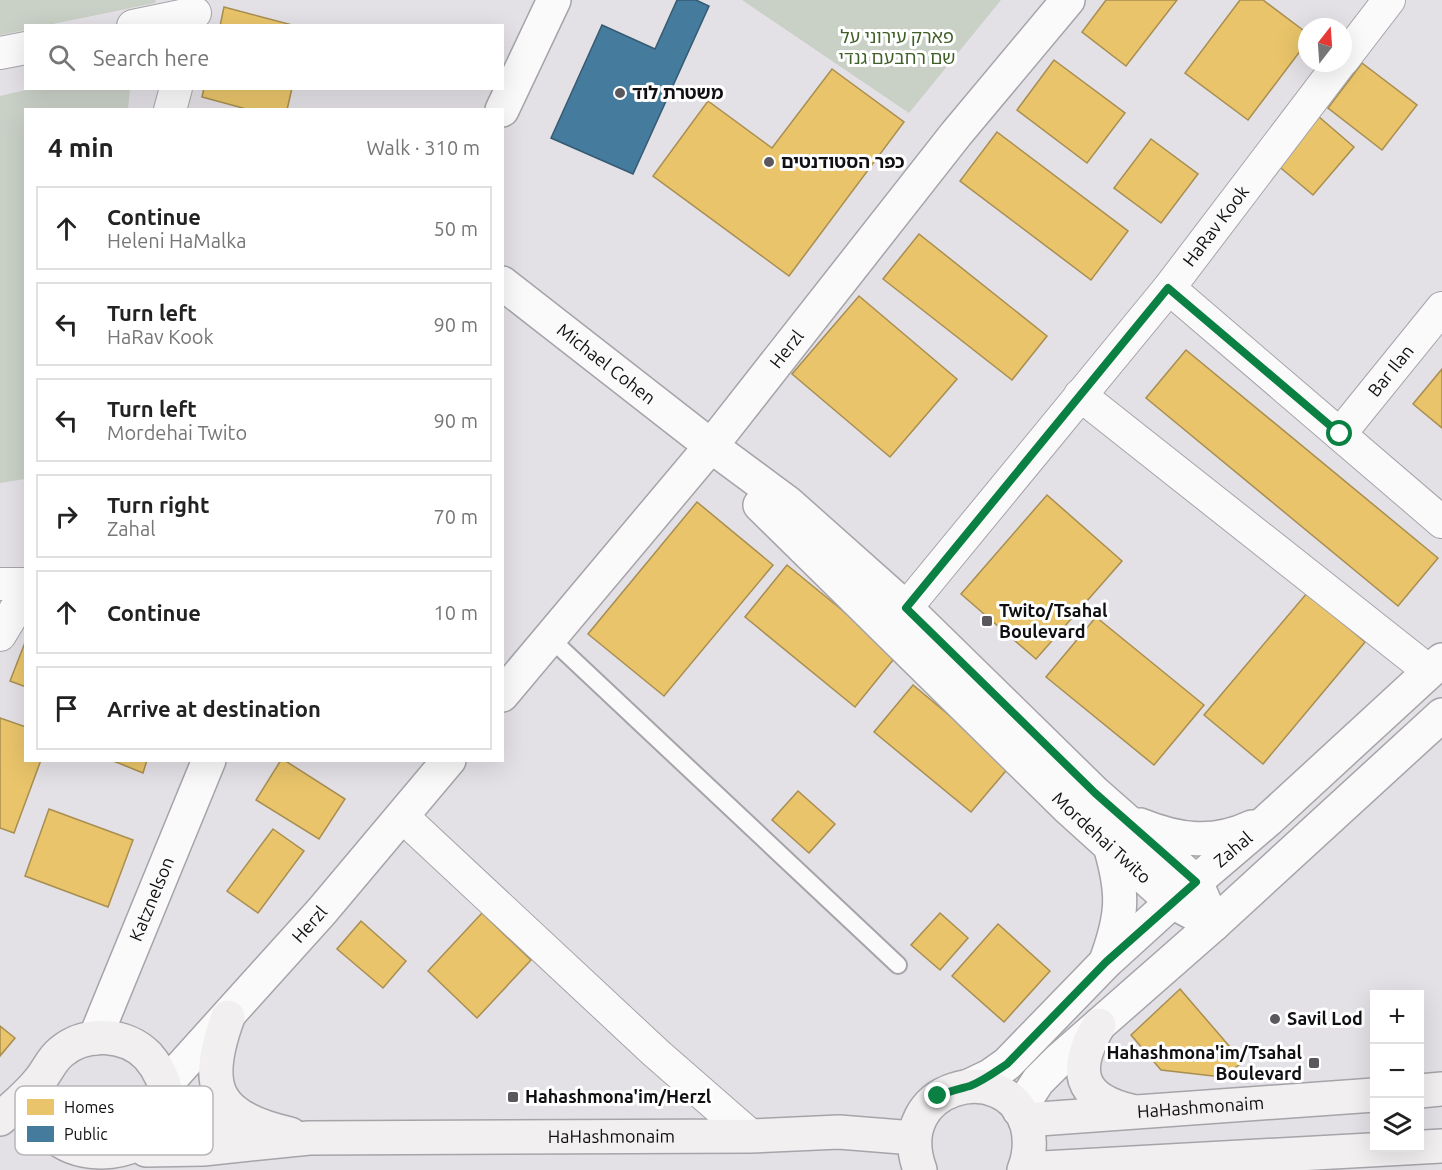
<!DOCTYPE html>
<meta charset="utf-8">
<style>
body{margin:0;font-family:Ubuntu,"Noto Sans Hebrew",sans-serif;background:#f2f2f2;color:#222}
.controls{position:absolute;right:18px;bottom:18px;display:grid;overflow:hidden;border-radius:0px;box-shadow:0 6px 24px #0002}
.controls button{width:54px;height:54px;display:grid;place-items:center;padding:0;border:0;border-bottom:2px solid #e0e0e0;background:#fff;color:#222;font:30px sans-serif}
.compass{position:absolute;left:1298px;top:18px;width:54px;height:54px;border-radius:50%;background:#fff;box-shadow:0 6px 24px #0002;rotate:17deg}
.stop{position:absolute;width:18px;height:18px;margin:-14px;border:4px solid #0b8043;border-radius:50%;background:#fff}
.stop.end{background:#0b8043;border-color:#fff;box-shadow:0 2px 6px #0008}
.list{margin:0;padding:0;list-style:none}
h2{display:flex;justify-content:space-between;align-items:center;height:78px;margin:0;padding:0 24px;font-size:26px}
h2 small{font-size:20px;font-weight:400;color:#767676}
.list li{display:grid;grid-template-columns:39px 1fr auto;gap:18px;align-items:center;box-sizing:border-box;height:84px;margin:0 12px 12px;padding:0 12px;border:2px solid #e0e0e0;border-radius:0px}
.list b{display:block;font-size:22px;white-space:nowrap}
.list p{margin:0;font-size:20px;white-space:nowrap;color:#767676}
.list em{font-size:20px;font-style:normal;color:#767676}
.icon{flex:none;width:33px;height:33px;fill:none;stroke:currentColor;stroke-width:2;stroke-linecap:round;stroke-linejoin:round}
.map{position:relative;flex:none;width:1442px;height:1170px;overflow:hidden}
.search{position:absolute;background:#fff;box-shadow:0 6px 24px #0002;left:24px;top:24px;width:480px;height:66px;display:flex;align-items:center;gap:15px;box-sizing:border-box;padding:0 21px;border-radius:0px;color:#767676;font-size:22px}
.panel{position:absolute;background:#fff;box-shadow:0 6px 24px #0002;left:24px;top:108px;width:480px;height:654px;border-radius:0px}
.map>svg:first-child{display:block}
</style>
<div class="map">
<svg width="1442" height="1170" viewBox="0 0 1442 1170">
<rect width="100%" height="100%" fill="#e3e0e6"/>
<g fill="#c9d0c6">
<polygon points="0,0 156,0 155,3 48,25 26,26 25,30 0,35"/>
<polygon points="742,0 1001,0 909,113"/>
<polygon points="34,88 130,89 128,109 26,110 25,479 0,483 0,96"/>
</g>
<g fill="#e9c46a" stroke="#a88e50" stroke-width="1.5">
<polygon points="1106,0 1177,0 1126,66 1082,32"/>
<polygon points="1240,0 1263,0 1307,33 1307,42 1248,120 1185,73"/>
<polygon points="224,7 296,26 220,26"/>
<polygon points="1054,60 1125,113 1087,163 1017,110"/>
<polygon points="1362,63 1417,105 1382,150 1328,108"/>
<polygon points="832,69 904,122 789,276 653,176 708,101 772,148"/>
<polygon points="204,88 292,88 287,110 250,110 202,97"/>
<polygon points="1318,116 1354,147 1313,195 1276,164"/>
<polygon points="997,132 1128,231 1091,280 960,181"/>
<polygon points="1151,139 1198,174 1161,223 1114,188"/>
<polygon points="919,234 1047,336 1012,380 883,279"/>
<polygon points="859,296 957,379 890,457 792,374"/>
<polygon points="1186,350 1438,558 1398,606 1146,398"/>
<polygon points="1442,369 1442,428 1413,404"/>
<polygon points="1047,495 1122,561 1036,659 961,594"/>
<polygon points="697,502 773,565 664,696 588,634"/>
<polygon points="787,565 897,655 855,707 745,617"/>
<polygon points="1307,593 1365,642 1263,764 1204,715"/>
<polygon points="1096,617 1204,705 1154,765 1046,677"/>
<polygon points="26,640 26,687 10,681"/>
<polygon points="913,685 1010,766 971,812 874,732"/>
<polygon points="0,718 26,727 26,760 41,760 14,833 0,828"/>
<polygon points="111,760 147,760 143,773"/>
<polygon points="281,760 284,760 345,799 319,839 256,800"/>
<polygon points="798,791 835,824 809,853 772,820"/>
<polygon points="49,809 133,840 108,907 25,876"/>
<polygon points="273,829 304,851 258,913 227,891"/>
<polygon points="482,913 531,960 477,1018 428,971"/>
<polygon points="940,913 968,938 940,970 911,945"/>
<polygon points="361,921 406,961 383,988 337,949"/>
<polygon points="998,924 1050,971 1004,1022 952,976"/>
<polygon points="1180,989 1243,1062 1222,1077 1161,1070 1131,1035"/>
<polygon points="0,1026 15,1038 0,1056"/>
</g>
<polygon fill="#457b9d" stroke="#355b73" stroke-width="1.5" points="677,0 696,0 709,6 633,174 551,138 602,25 655,49"/>
<g fill="none" stroke-linecap="round" stroke-linejoin="round">
<g stroke="#a6a4a8" stroke-width="20">
<polyline id="service" points="550,638 898,965"/>
</g>
<g stroke="#a6a4a8" stroke-width="34">
<g id="minor">
<polyline points="133,26 195,13"/>
<polyline points="0,53 26,48"/>
<polyline points="1343,60 1389,0"/>
<polyline points="170,110 176,88"/>
<polyline points="1169,288 1442,522"/>
<polyline points="1080,395 1429,671"/>
<path id="s1" d="M1340 434 1442 308"/>
<polyline points="0,584 26,584"/>
<path id="s2" d="M906 608 1169 288 1340 63"/>
<polyline points="0,635 26,592"/>
<polyline points="403,817 656,1053 751,1136"/>
</g>
</g>
<g stroke="#a6a4a8" stroke-width="36">
<g id="tertiary">
<polyline points="502,110 554,0"/>
<path id="s3" d="M502 283 711 446 788 503 906 608 1095 793 1196 882 1214 924"/>
<path id="s4" d="M760 505 1068 808 1172 902 1214 924"/>
<path id="s5" d="M502 695 711 446 956 134 1068 0"/>
<path d="M1140 825C1180 841 1213 845 1252 827"/>
<path d="M1106 961C1123 915 1124 893 1110 846"/>
<path id="s6" d="M95 1038 209 760"/>
<path id="s7" d="M165 1085 322 911 449 760"/>
<path id="s8" d="M969 1086 990 1076 1007 1064 1106 962 1172 902 1268 820 1442 660"/>
<polyline points="1019,1110 1038,1081 1059,1060 1214,924 1442,715"/>
</g>
</g>
<g stroke="#a6a4a8" stroke-width="36">
<g id="secondary">
<path d="M228 1017C202 1088 215 1117 290 1134"/>
<path d="M1099 1025C1073 1069 1077 1098 1131 1111"/>
<polyline points="1420,1091 1442,1089"/>
<path d="M168 1103C195 1126 221 1126 255 1131"/>
<path d="M0 1119C13 1107 28 1095 39 1081 47 1072 51 1060 61 1052 85 1031 126 1033 148 1056 161 1071 169 1090 166 1110 153 1170 21 1170 40 1080"/>
<path id="s9" d="M1025 1120 1374 1095"/>
<path id="s10" d="M146 1150 203 1149 309 1138 751 1136 839 1132 914 1138"/>
<polyline points="1025,1169 1442,1146"/>
<path d="M920 1170C889 1085 1006 1056 1027 1125 1031 1141 1030 1155 1024 1170"/>
</g>
</g>
<use href="#service" stroke="#fbfafb" stroke-width="16"/>
<use href="#minor" stroke="#fbfafb" stroke-width="32"/>
<use href="#tertiary" stroke="#fbfafb" stroke-width="33"/>
<use href="#secondary" stroke="#f2eff0" stroke-width="33"/>
</g>
<g fill="none" stroke-linecap="round" stroke-linejoin="round">
<path stroke="#0b8043" stroke-width="8" d="M938 1096C949 1091 959 1089 970 1086 983 1081 995 1072 1007 1064L1106 962 1196 882 1095 793 906 608 1168 288 1340 434"/>
</g>
<g fill="#5a585c" stroke="#fff" stroke-width="2">
<circle cx="620" cy="93" r="6"/>
<circle cx="769" cy="162" r="6"/>
<rect x="981" y="615" width="12" height="12" rx="3"/>
<circle cx="1275" cy="1019" r="6"/>
<rect x="1308" y="1057" width="12" height="12" rx="3"/>
<rect x="507" y="1091" width="12" height="12" rx="3"/>
</g>
<g text-anchor="middle" stroke-width="6" stroke-linejoin="round" paint-order="stroke">
<g font-size="18" fill="#416029" stroke="#fff">
<text x="897" y="43">פארק עירוני על<tspan x="897" dy="21">שם רחבעם גנדי</tspan></text>
</g>
<g font-size="18" font-weight="bold" fill="#100f12" stroke="#fff" text-anchor="start">
<text x="632" y="99">משטרת לוד</text>
<text x="781" y="168">כפר הסטודנטים</text>
<text x="999" y="617">Twito/Tsahal<tspan x="999" dy="21">Boulevard</tspan></text>
<text x="1287" y="1025">Savil Lod</text>
<text x="1302" y="1059" text-anchor="end">Hahashmona'im/Tsahal<tspan x="1302" dy="21">Boulevard</tspan></text>
<text x="525" y="1103">Hahashmona'im/Herzl</text>
</g>
<g font-size="18" fill="#100f12" stroke="#fff">
<text dy="6" stroke="none"><textPath href="#s2" startOffset="492">HaRav Kook</textPath></text>
<text dy="6" stroke="none"><textPath href="#s5" startOffset="448">Herzl</textPath></text>
<text dy="6" stroke="none"><textPath href="#s3" startOffset="132">Michael Cohen</textPath></text>
<text dy="6" stroke="none"><textPath href="#s1" startOffset="81">Bar Ilan</textPath></text>
<text dy="6" stroke="none"><textPath href="#s4" startOffset="477">Mordehai Twito</textPath></text>
<text dy="6" stroke="none"><textPath href="#s8" startOffset="356">Zahal</textPath></text>
<text dy="6" stroke="none"><textPath href="#s6" startOffset="150">Katznelson</textPath></text>
<text dy="6" stroke="none"><textPath href="#s7" startOffset="216">Herzl</textPath></text>
<text dy="6" stroke="none"><textPath href="#s9" startOffset="176">HaHashmonaim</textPath></text>
<text dy="6" stroke="none"><textPath href="#s10" startOffset="466">HaHashmonaim</textPath></text>
</g>
</g>
<rect x="15" y="1086" width="198" height="69" rx="9" fill="#fff" stroke="#b7b7b8" stroke-width="1.5"/>
<rect x="27" y="1099" width="27" height="16" fill="#e9c46a"/>
<rect x="27" y="1126" width="27" height="16" fill="#457b9d"/>
<g font-size="16" fill="#100f12">
<text x="64" y="1113">Homes</text>
<text x="64" y="1140">Public</text>
</g>
</svg>
<div class="controls">
<button>+</button>
<button>−</button>
<button><svg class="icon" aria-label="layers" viewBox="0 0 24 24"><path d="M12 4l9 5-9 5-9-5zM3 14l9 5 9-5"/></svg></button>
</div>
<svg class="compass" viewBox="-18 -18 36 36"><path d="M0-13l5 13h-10z" fill="#e53935"/><path d="M0 13l5-13h-10z" fill="#767676"/></svg>
<div class="stop" style="left:1340px;top:434px"></div>
<div class="stop end" style="left:938px;top:1096px"></div>
<div class="search"><svg class="icon" aria-label="search" viewBox="0 0 24 24"><circle cx="10" cy="10" r="6"/><path d="M15 15l6 6"/></svg>Search here</div>
<section class="panel">
<h2>4 min<small>Walk · 310 m</small></h2>
<ul class="list">
<li><svg class="icon" aria-label="ahead" viewBox="0 0 24 24"><path d="M12 20V5M6 11l6-6 6 6"/></svg><div><b>Continue</b><p>Heleni HaMalka</p></div><em>50 m</em></li>
<li><svg class="icon" aria-label="left" viewBox="0 0 24 24"><path d="M17 20v-9H6M10 6l-5 5 5 5"/></svg><div><b>Turn left</b><p>HaRav Kook</p></div><em>90 m</em></li>
<li><svg class="icon" aria-label="left" viewBox="0 0 24 24"><path d="M17 20v-9H6M10 6l-5 5 5 5"/></svg><div><b>Turn left</b><p>Mordehai Twito</p></div><em>90 m</em></li>
<li><svg class="icon" aria-label="right" viewBox="0 0 24 24"><path d="M7 20v-9h11M14 6l5 5-5 5"/></svg><div><b>Turn right</b><p>Zahal</p></div><em>70 m</em></li>
<li><svg class="icon" aria-label="ahead" viewBox="0 0 24 24"><path d="M12 20V5M6 11l6-6 6 6"/></svg><div><b>Continue</b></div><em>10 m</em></li>
<li><svg class="icon" aria-label="arrive" viewBox="0 0 24 24"><path d="M6 21V4h12l-3 4 3 4H6"/></svg><div><b>Arrive at destination</b></div></li>
</ul>
</section>
</div>
